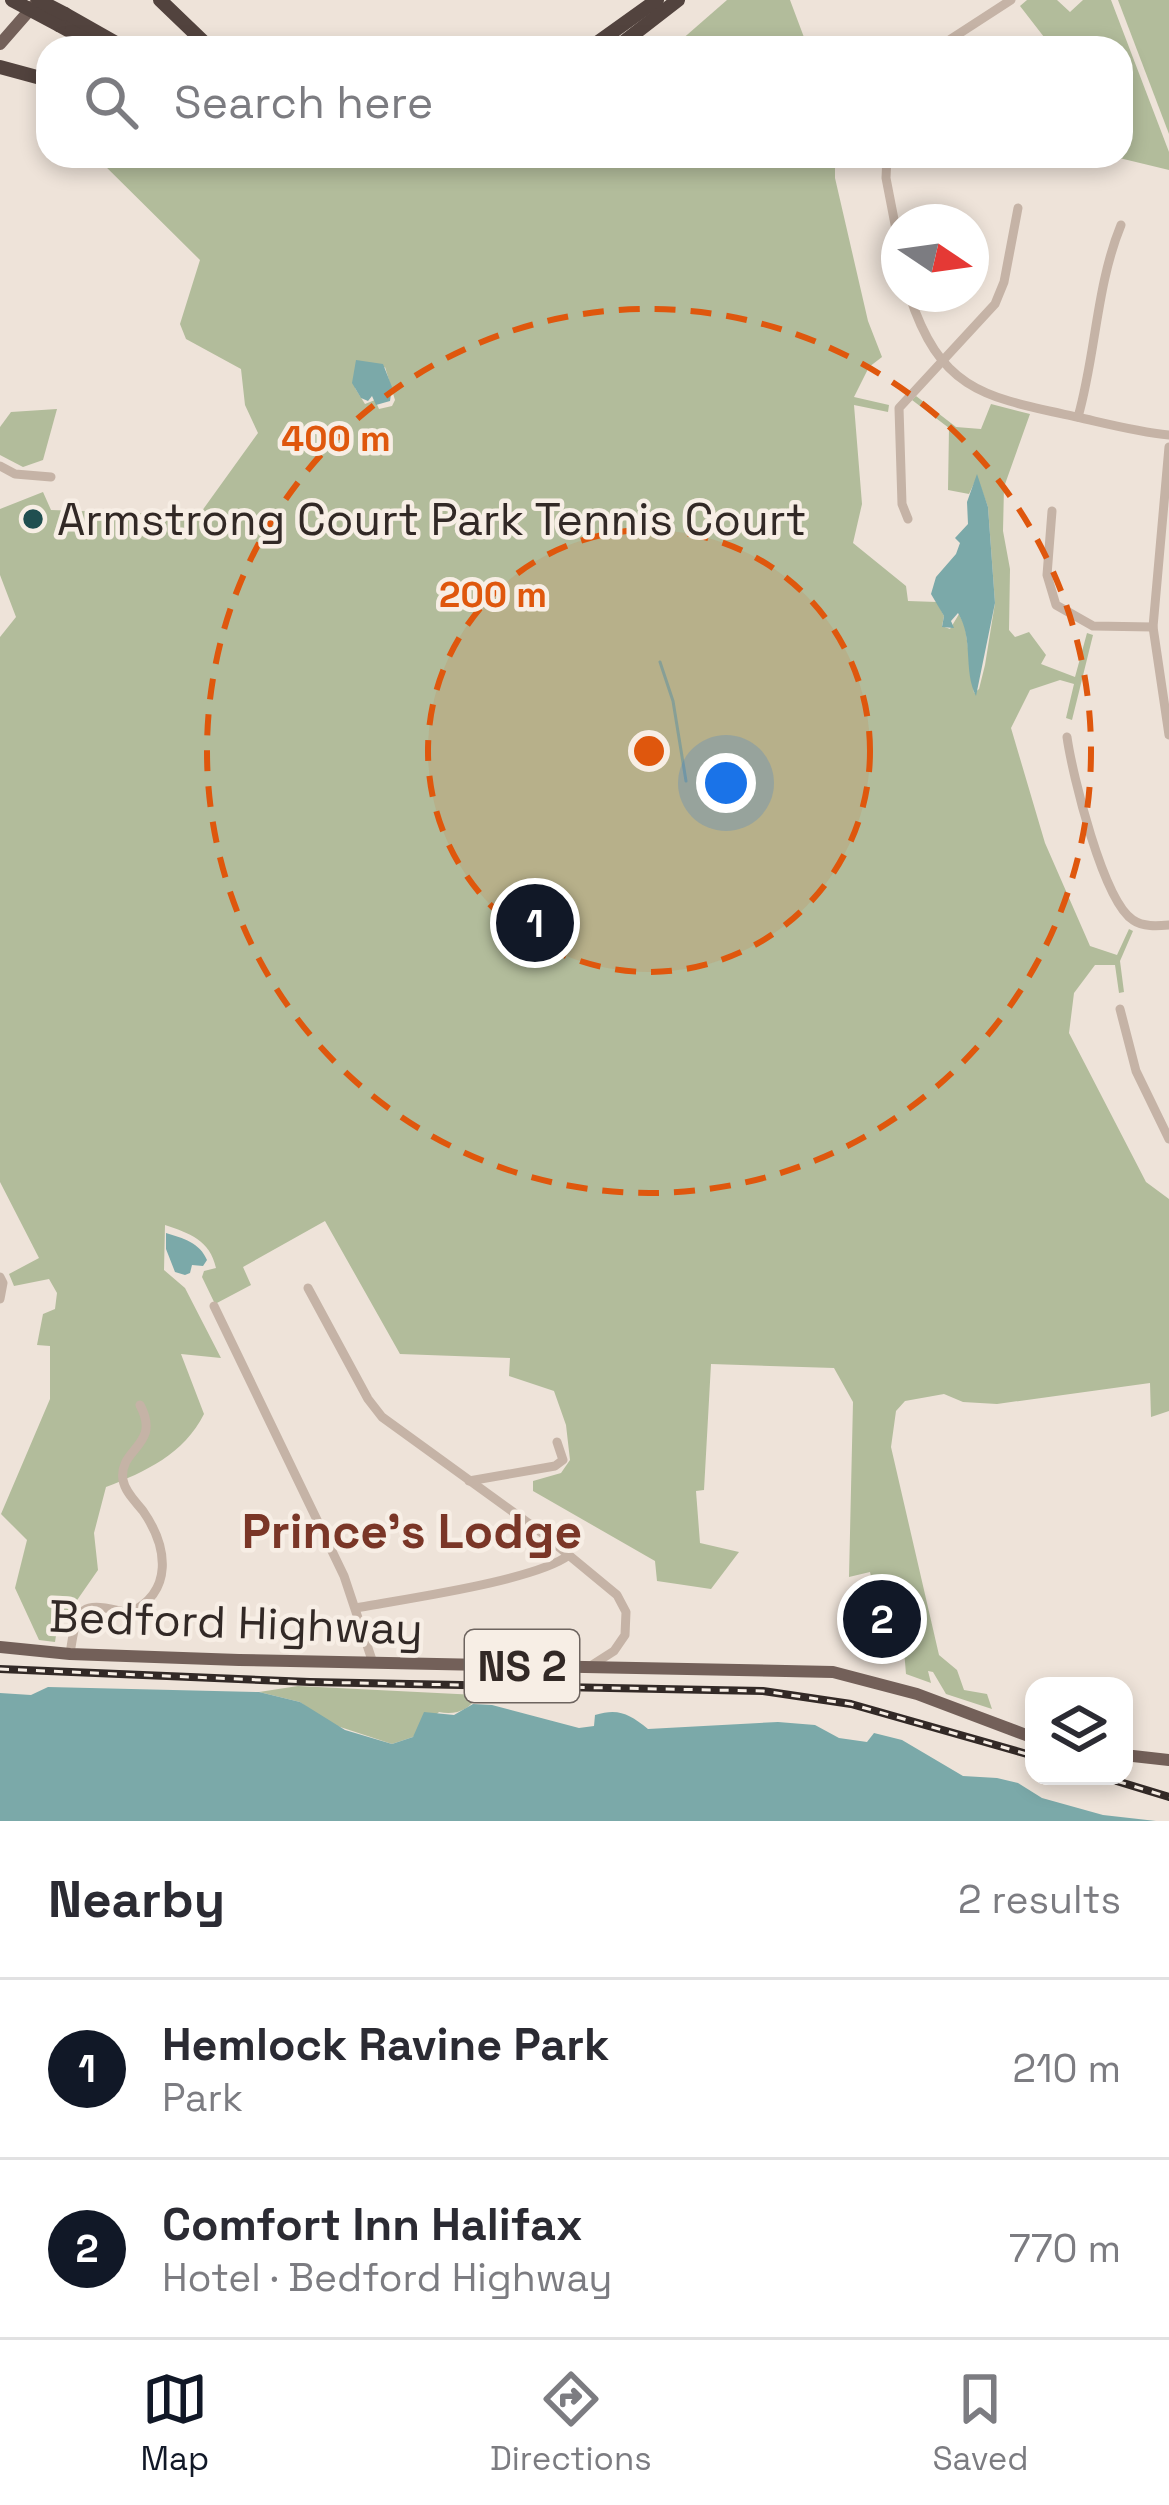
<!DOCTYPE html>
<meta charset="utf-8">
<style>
body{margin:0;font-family:"Space Grotesk",sans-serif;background:#f2f2f3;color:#2b2b33}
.controls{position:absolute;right:36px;bottom:36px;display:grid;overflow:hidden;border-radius:24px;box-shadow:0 6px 18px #0003}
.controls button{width:108px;height:108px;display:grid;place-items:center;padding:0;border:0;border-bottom:3px solid #e1e1e2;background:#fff;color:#2b2b33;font:60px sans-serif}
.compass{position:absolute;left:881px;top:204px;width:108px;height:108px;border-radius:50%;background:#fff;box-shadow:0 6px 18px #0003;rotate:103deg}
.you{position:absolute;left:726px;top:783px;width:42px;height:42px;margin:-30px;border:9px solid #fff;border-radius:50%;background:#1a73e8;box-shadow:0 0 0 18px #1a73e833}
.badge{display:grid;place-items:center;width:78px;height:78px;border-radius:50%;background:#111827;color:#fff;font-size:39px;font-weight:700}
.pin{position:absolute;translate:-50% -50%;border:6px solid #fff;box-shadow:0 3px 12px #0006}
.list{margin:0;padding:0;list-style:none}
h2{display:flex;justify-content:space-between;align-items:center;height:156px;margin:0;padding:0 48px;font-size:51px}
h2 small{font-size:39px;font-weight:400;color:#7c7c81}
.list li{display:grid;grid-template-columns:78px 1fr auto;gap:36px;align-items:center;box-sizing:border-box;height:180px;padding:0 48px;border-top:3px solid #e1e1e2}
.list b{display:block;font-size:45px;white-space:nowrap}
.list p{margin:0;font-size:39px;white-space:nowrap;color:#7c7c81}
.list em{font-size:39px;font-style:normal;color:#7c7c81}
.icon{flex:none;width:66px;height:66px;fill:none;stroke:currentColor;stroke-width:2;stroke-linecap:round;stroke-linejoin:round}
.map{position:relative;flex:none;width:1169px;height:1821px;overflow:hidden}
.search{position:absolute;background:#fff;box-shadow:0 6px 18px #0003;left:36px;right:36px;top:36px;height:132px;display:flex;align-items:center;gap:30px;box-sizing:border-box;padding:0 42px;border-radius:36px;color:#7c7c81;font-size:45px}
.sheet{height:516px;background:#fff}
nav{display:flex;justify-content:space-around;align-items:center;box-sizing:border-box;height:168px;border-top:3px solid #e1e1e2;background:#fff;font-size:33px;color:#7c7c81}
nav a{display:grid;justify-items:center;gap:6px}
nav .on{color:#111827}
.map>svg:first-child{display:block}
</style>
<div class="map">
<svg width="1169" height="1821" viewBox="0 0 1169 1821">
<rect width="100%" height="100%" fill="#eee3d9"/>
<g fill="#b2bc9b" fill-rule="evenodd">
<polygon points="727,0 790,0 808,48 672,48"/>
<polygon points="1027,0 1057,0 1070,12 1083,0 1111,0 1169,152 1169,170 1111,156 1121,156 1121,48 1027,48 1044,37 1020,6"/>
<polygon points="1118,0 1169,0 1169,134"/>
<path d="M95 156H835V178L868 321 882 357 869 367 854 397 889 405 888 412 854 405 862 504 853 543 906 586 908 601 937 602 944 616 942 626 950 629 959 614 965 626 974 693 979 689 985 665 995 603 988 507 977 477 969 494 948 490 949 428 912 400 916 396 956 427 981 429 991 404 1030 414 1004 487 1003 531 1010 569 1009 630 1015 637 1029 632 1046 655 1041 664 1075 677 1087 633 1093 635 1072 720 1066 718 1074 684 1060 680 1030 690 1011 728 1045 843 1090 946 1117 955 1129 929 1133 931 1120 961 1124 992 1119 993 1115 965H1095L1074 993 1069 1033 1146 1182 1169 1199V1411L1151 1417 1150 1383 997 1404 963 1402 944 1394 905 1401 896 1411 891 1447 939 1655 957 1670 964 1690 987 1694 992 1709 946 1694 933 1672 928 1671 931 1683 906 1674 900 1602 892 1581 873 1585 870 1572 849 1577 853 1402 834 1368 711 1364 704 1490 696 1491 700 1543 739 1552 711 1589 657 1581 655 1561 533 1491V1481L561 1473 570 1460 566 1425 554 1391 509 1376 510 1358 400 1354 325 1221 243 1267 251 1285 215 1304 202 1277 204 1271 216 1268C210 1240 189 1233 165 1225L164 1270 185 1288 221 1358 181 1354 204 1414C184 1454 145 1472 106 1487L94 1533 98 1570 57 1629 55 1642 39 1640 15 1588 27 1540 1 1514 50 1399V1346L37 1345 43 1314 55 1309 57 1293 49 1279 14 1286 9 1274 39 1258 0 1182V637L16 617 0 575V509L43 492 51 510 199 515 258 433 245 405 241 369 186 339 180 324 200 260ZM385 367 395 400 392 406 379 409 375 400 365 404 355 388Z"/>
<polygon points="57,409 43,460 23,467 0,455 0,427 11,412"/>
<path d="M298 1686 477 1695C470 1711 455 1715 439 1712L413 1737 392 1744 328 1723 300 1702 259 1692Z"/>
</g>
<g fill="#7ba9a9">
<polygon points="356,360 383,364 392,387 390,401 376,405 372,396 368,401 361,398 352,383"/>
<path d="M977 474 988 507 995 603 976 696C963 670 974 639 958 613L951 621 954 628 942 627 944 616 931 594 936 577 956 554 960 543 955 538 968 524 967 502Z"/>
<path d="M166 1233C183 1238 200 1243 207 1260L203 1266 192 1265 190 1273 185 1275 175 1272 166 1249Z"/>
<path d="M48 1687 259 1692 300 1702 345 1730 392 1744 413 1737 424 1712 454 1715 473 1704 492 1705 579 1728 594 1726 595 1715C619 1708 629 1714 648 1729L778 1722 815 1725 839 1738 867 1742 874 1733 902 1740 963 1776 997 1778 1018 1783 1042 1798 1103 1815 1156 1821H0V1693L31 1695Z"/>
</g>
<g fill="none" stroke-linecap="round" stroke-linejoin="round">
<polyline stroke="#7ba9a9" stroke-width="3" points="660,662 673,701 686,781"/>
<g stroke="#c5b3a6" stroke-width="9">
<polyline points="937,48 1011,0"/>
<polyline points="887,156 886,178 899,245"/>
<path d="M909 294C941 392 985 397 1077 417 1108 424 1138 432 1169 435"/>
<path d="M1078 417C1096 354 1096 286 1121 225"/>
<polyline points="1169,447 1153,627 1169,735"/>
<polyline points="0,466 15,474 51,477"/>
<polyline points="1052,511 1047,575 1056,605 1093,626 1153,627"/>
<polyline points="908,519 902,504 899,408 995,304 1004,282 1018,208"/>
<path d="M1067 737C1072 773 1103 901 1133 920 1143 927 1157 926 1169 925"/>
<polyline points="1120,1009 1136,1071 1169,1139"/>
<polyline points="0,1277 3,1283 0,1299"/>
<polyline points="308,1288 368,1399 382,1417 542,1533 617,1595 626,1612 625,1635 614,1651 589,1667"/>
<polyline points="214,1306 344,1576 373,1663"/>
<polyline points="469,1481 555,1466 563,1460 557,1442"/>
<path d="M356 1608C403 1599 535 1581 569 1555"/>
<path d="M70 1654C77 1605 80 1601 129 1613 174 1592 168 1547 143 1511 136 1502 125 1492 123 1480 118 1448 162 1446 140 1405"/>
</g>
<g stroke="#736059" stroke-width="12">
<polyline points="0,44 35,4"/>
<polyline points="0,1647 70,1654 239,1660 833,1672 917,1694 1034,1738"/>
<polyline points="1124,1755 1169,1760"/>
</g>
<g stroke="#52433e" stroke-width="14">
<polyline points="160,0 210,48"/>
<polyline points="65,14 125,48"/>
<polyline points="59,25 101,48"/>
<polyline points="590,48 657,0"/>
<polyline points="616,48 678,0"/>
<polyline points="0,67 48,80"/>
</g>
<g stroke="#322926" stroke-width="8">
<g id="rail">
<polyline points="0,1669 310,1682 763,1691 851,1704 1034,1756"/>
<polyline points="1100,1776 1169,1797"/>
</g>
</g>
<use href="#rail" stroke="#f7eee5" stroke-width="3" stroke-dasharray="9" stroke-linecap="butt"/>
<g stroke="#52433e" stroke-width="14">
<polyline points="12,0 59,25"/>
<polyline points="38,0 65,14"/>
</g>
</g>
<circle cx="649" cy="751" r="221" fill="#df570d" fill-opacity=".12"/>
<g fill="none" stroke="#df570d" stroke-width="6" stroke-dasharray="21 15">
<circle cx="649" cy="751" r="221"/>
<circle cx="649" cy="751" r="442"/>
</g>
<circle fill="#204f50" stroke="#f7eee5" stroke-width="4.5" cx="33" cy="519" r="12"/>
<g text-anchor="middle" stroke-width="9" stroke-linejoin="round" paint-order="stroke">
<rect fill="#f7eee5" stroke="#6d645f" stroke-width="3" x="465" y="1630" width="114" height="72" rx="9"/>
<g font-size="42" font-weight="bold" fill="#322926">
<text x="522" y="1681">NS 2</text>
</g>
<g font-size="45" fill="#322926" stroke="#f7eee5" text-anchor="start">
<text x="57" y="535">Armstrong Court Park Tennis Court</text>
</g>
<g font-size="45" fill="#322926" stroke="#f7eee5">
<text transform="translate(236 1622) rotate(2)" y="16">Bedford Highway</text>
</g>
<g font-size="48" font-weight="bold" fill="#7a3627" stroke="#f7eee5">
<text x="412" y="1548">Prince's Lodge</text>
</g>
</g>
<circle cx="649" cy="751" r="18" fill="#df570d" stroke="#f7eee5" stroke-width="6"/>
<g font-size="36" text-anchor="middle" font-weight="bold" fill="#df570d" stroke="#f7eee5" stroke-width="9" stroke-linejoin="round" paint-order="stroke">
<text x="336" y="451">400 m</text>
<text x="493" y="607">200 m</text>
</g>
</svg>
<div class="controls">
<button><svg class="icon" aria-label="layers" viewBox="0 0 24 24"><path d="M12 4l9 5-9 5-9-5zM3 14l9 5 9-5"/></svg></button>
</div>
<svg class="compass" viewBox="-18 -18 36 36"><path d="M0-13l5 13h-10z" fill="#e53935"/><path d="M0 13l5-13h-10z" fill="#7c7c81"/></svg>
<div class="you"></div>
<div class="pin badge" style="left:535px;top:923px">1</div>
<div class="pin badge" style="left:882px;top:1619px">2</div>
<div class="search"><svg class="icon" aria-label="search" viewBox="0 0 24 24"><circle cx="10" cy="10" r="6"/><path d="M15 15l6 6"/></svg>Search here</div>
</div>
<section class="sheet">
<h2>Nearby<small>2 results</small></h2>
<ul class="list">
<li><span class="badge">1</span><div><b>Hemlock Ravine Park</b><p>Park</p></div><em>210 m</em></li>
<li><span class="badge">2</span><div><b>Comfort Inn Halifax</b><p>Hotel · Bedford Highway</p></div><em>770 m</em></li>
</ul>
</section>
<nav>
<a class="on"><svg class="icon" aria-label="map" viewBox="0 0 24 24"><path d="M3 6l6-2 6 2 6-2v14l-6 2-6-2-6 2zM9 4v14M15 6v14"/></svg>Map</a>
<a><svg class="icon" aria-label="directions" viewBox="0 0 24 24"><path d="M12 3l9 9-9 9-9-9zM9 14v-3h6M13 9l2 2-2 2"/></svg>Directions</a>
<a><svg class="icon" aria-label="saved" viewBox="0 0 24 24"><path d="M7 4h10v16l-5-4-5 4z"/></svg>Saved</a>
</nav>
